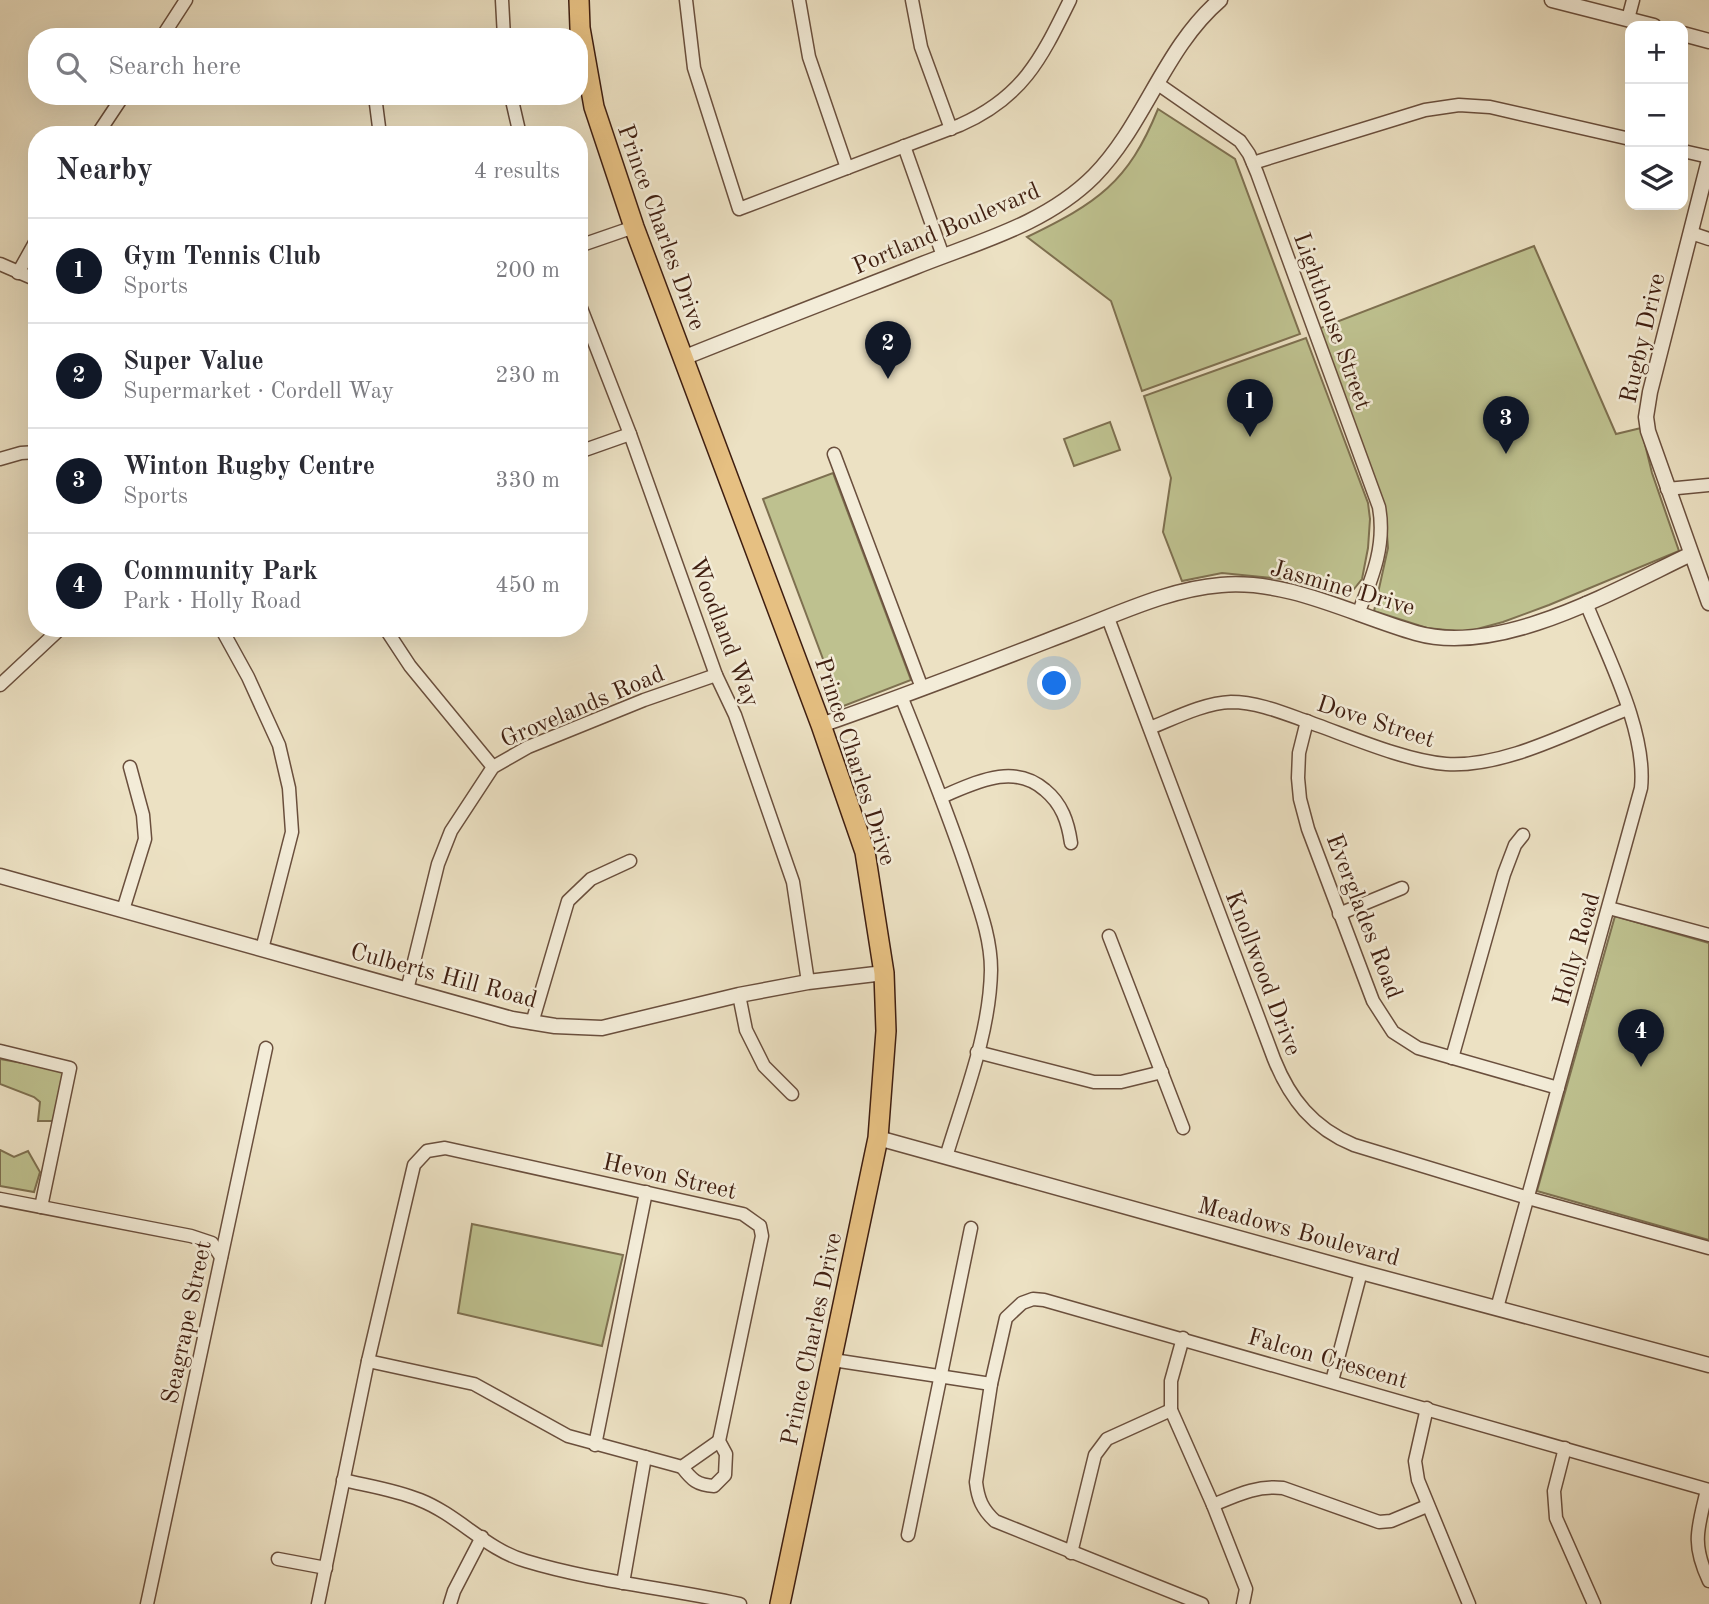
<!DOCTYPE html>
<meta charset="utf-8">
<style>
body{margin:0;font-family:"Old Standard TT",serif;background:#f7f7f7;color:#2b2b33}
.controls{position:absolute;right:21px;top:21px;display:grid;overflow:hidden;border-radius:14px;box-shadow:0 7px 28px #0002}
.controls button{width:63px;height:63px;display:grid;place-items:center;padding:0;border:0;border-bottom:2px solid #e1e1e2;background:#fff;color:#2b2b33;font:35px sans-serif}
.you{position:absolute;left:1055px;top:684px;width:24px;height:24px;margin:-18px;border:5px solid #fff;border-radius:50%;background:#1a73e8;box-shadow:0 0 0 10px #1a73e833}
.badge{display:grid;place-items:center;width:46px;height:46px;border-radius:50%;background:#111827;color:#fff;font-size:23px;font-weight:700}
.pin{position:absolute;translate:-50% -58px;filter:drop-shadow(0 2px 4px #0008)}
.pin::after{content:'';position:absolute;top:37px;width:24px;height:21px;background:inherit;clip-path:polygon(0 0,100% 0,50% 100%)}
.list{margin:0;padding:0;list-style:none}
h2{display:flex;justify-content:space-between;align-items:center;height:91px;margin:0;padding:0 28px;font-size:30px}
h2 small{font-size:23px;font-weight:400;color:#7c7c81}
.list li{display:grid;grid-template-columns:46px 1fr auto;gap:21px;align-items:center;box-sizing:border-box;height:105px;padding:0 28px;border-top:2px solid #e1e1e2}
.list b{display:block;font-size:26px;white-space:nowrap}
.list p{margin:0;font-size:23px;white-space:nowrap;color:#7c7c81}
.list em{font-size:23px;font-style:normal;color:#7c7c81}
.icon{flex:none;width:38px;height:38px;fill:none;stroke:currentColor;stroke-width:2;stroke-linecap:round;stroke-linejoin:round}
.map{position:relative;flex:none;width:1709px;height:1604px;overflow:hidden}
.search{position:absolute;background:#fff;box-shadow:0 7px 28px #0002;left:28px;top:28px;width:560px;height:77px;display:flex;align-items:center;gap:18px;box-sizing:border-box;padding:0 24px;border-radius:28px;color:#7c7c81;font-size:26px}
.panel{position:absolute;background:#fff;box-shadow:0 7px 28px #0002;left:28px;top:126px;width:560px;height:511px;border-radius:28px}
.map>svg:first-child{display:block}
</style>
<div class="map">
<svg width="1709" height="1604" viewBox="0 0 1709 1604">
<rect width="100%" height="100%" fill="#ece1c3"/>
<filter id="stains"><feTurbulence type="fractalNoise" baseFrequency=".00286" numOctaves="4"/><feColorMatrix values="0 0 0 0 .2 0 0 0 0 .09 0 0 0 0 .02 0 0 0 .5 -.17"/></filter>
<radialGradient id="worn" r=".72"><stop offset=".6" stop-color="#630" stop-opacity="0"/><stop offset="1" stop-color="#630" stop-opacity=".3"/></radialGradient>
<g fill="#bec18f" stroke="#7e7050" stroke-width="2">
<path d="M1158 109 1235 159 1300 334 1142 391 1111 301 1027 237C1097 203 1128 183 1158 109Z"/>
<polygon points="1534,246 1616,434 1641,428 1652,473 1679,551 1549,605 1503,622 1466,632 1427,628 1374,611 1388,548 1385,508 1318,329"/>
<polygon points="1306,338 1368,503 1370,519 1368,548 1362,579 1354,589 1342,594 1283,579 1222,573 1182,581 1163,532 1171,478 1144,396"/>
<polygon points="1110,422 1120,450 1074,466 1064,439"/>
<polygon points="833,473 911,680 841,707 763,499"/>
<polygon points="1615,916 1709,943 1709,1240 1537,1191"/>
<polygon points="0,1059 67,1071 53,1121 38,1121 40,1102 34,1097 0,1084"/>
<polygon points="0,1150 14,1157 28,1151 40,1172 34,1192 0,1186"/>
<polygon points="472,1224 623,1255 602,1346 458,1313"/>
</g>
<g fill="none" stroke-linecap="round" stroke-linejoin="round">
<g stroke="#6a4f3d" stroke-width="15">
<g id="minor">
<polyline points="502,0 504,37"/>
<path d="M686 0 694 68 739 209 960 125C1023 97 1041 59 1070 0"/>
<polyline points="799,0 809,57 847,168"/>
<polyline points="912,0 921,47 951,129"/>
<polyline points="1628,19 1633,0"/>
<polyline points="162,37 186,0"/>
<path d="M1158 84 1240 141 1249 154 1257 173 1379 507C1386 546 1372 578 1358 614"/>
<polyline points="375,96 380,135"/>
<polyline points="511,96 520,135"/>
<polyline points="97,135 123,96"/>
<polyline points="904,146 943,256"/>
<polyline points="1683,151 1709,157"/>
<polyline points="1253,163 1425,110 1459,105 1490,107 1630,139"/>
<polyline points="1691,233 1709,239"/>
<polyline points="579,246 634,227"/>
<polyline points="0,264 37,280"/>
<polyline points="18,273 37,239"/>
<polyline points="579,303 630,434 716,675 735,715 793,882 808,982"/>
<polyline points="579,452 630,434"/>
<polyline points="834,454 922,688"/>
<polyline points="0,459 21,453 37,452"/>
<polyline points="1667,489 1709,485"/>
<path d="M1108 618 1274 1059C1290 1099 1313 1128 1354 1145L1528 1198 1709 1248"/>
<polyline points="221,628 248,677 279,745 289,788 292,832 262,949"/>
<polyline points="385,628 410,666 493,767"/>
<polyline points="0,685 61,628"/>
<path d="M901 696C925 756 949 815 969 876 979 907 991 937 991 970 990 1033 964 1097 946 1157"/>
<polyline points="1307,721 1299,753 1298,778 1300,799 1308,829 1373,1001 1393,1032 1418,1048 1558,1088"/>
<path d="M1150 728C1175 718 1204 703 1231 702 1256 702 1281 712 1303 720 1344 734 1404 761 1446 764 1505 768 1573 730 1628 709"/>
<polyline points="130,767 143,815 145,839 123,910 145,839 143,815"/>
<path d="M941 797C975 783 1013 762 1045 790 1062 804 1068 822 1071 843"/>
<polyline points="1609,908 1709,935"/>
<polyline points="1339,914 1402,888"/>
<polyline points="1109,936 1183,1128"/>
<polyline points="407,990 438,864 451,831 493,767 528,747 644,700 716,675"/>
<polyline points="739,995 746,1030 764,1066 792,1094"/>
<polyline points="532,1023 568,901 591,879 630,861"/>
<polyline points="0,1051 70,1068 41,1207"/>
<polyline points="977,1052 1094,1082 1121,1082 1162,1072"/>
<polyline points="1452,1058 1504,874 1515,845 1523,835"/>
<polyline points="0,1199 191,1236 212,1243 221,1257"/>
<path d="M1497 1308 1641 788C1647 731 1607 656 1586 603"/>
<polyline points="1183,1338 1171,1381 1171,1410 1213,1505 1246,1589 1243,1604"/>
<polyline points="833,1360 991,1384"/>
<polyline points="368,1361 474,1384 568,1436 682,1467 719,1441"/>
<polyline points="1332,1381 1361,1272"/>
<polyline points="1427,1408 1415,1461 1418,1480 1469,1604"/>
<polyline points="595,1445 646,1192"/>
<polyline points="1565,1448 1554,1491 1556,1518 1594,1604"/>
<path d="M343 1480C369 1486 396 1490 420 1500 458 1515 487 1550 526 1561 595 1582 669 1588 740 1604"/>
<path d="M1707 1490C1698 1528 1691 1543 1709 1581"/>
<path d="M1213 1505C1237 1495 1257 1485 1283 1488L1379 1522 1391 1521 1427 1506"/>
<polyline points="908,1535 971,1228"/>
<polyline points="1071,1553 1095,1455 1107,1439 1171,1410"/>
<polyline points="278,1559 326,1568"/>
<polyline points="623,1583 645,1457"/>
<polyline points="147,1604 266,1048"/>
<path d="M318 1604 368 1361 414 1165 427 1151 445 1148 743 1214 760 1226 762 1236 719 1441 726 1454 725 1475 714 1486C697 1485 692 1480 682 1467"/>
<polyline points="450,1604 454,1591 482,1537"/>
<path d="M1202 1604 995 1521C982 1509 978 1499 976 1482L991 1384 1006 1318 1022 1303 1033 1299 1044 1300 1709 1490"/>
</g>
</g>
<g stroke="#6a4f3d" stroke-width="17">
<g id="tertiary">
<polyline points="1552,0 1654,26"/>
<polyline points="1683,34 1709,41"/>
<polyline points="1709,160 1650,392 1646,417 1648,431 1709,603"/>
<path d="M683 358C760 327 838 297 915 267 977 242 1045 225 1094 176 1145 124 1164 48 1220 0"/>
<path d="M821 725C905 696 987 664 1070 632 1118 614 1169 589 1221 585 1288 579 1353 615 1416 633 1500 657 1615 590 1691 554"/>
<polyline points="0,876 512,1019 555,1026 602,1028 739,995 808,982 884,973"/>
<polyline points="878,1138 1361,1272 1709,1365"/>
</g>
</g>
<g stroke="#3f1e10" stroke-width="22">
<polyline id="trunk" points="579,0 580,28 594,107 634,227 821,725 865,852 884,973 886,1031 878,1138 780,1604"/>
</g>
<use href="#minor" stroke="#f3ecd8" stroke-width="12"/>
<use href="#tertiary" stroke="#f3ecd8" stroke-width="14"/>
<use href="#trunk" stroke="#e6c082" stroke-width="19"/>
</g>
<g text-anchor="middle" stroke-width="5" stroke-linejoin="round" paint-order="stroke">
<g font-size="24" fill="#3f1e10" stroke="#f3ecd8">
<text transform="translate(662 227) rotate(70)" y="8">Prince Charles Drive</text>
<text transform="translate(946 228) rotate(-23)" y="8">Portland Boulevard</text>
<text transform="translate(1333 321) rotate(70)" y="8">Lighthouse Street</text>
<text transform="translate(1642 338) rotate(-77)" y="8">Rugby Drive</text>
<text transform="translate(1343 587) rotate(16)" y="8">Jasmine Drive</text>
<text transform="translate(725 632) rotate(69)" y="8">Woodland Way</text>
<text transform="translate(582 706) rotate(-23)" y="8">Grovelands Road</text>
<text transform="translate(1376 721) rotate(18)" y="8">Dove Street</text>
<text transform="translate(856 761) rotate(72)" y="8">Prince Charles Drive</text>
<text transform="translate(1365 916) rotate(69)" y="8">Everglades Road</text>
<text transform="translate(1576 949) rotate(-74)" y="8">Holly Road</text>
<text transform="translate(1264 973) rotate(69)" y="8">Knollwood Drive</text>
<text transform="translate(444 975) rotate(15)" y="8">Culberts Hill Road</text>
<text transform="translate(670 1176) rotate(13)" y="8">Hevon Street</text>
<text transform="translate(1299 1231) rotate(15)" y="8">Meadows Boulevard</text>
<text transform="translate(186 1322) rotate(-78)" y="8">Seagrape Street</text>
<text transform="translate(811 1339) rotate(-78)" y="8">Prince Charles Drive</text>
<text transform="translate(1328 1358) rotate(16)" y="8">Falcon Crescent</text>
</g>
</g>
<rect width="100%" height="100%" filter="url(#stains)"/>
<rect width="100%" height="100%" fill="url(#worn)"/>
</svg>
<div class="controls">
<button>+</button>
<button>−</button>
<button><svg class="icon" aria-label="layers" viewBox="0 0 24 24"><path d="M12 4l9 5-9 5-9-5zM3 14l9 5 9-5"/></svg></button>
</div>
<div class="you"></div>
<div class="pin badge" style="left:1250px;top:437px">1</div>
<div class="pin badge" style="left:888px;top:379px">2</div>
<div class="pin badge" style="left:1506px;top:454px">3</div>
<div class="pin badge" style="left:1641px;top:1067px">4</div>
<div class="search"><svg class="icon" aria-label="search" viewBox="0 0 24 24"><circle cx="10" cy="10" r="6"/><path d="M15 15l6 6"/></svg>Search here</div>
<section class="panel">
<h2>Nearby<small>4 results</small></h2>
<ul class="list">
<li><span class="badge">1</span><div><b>Gym Tennis Club</b><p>Sports</p></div><em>200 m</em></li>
<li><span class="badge">2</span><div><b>Super Value</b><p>Supermarket · Cordell Way</p></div><em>230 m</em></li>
<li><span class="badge">3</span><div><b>Winton Rugby Centre</b><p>Sports</p></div><em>330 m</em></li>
<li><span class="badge">4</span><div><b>Community Park</b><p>Park · Holly Road</p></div><em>450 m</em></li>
</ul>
</section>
</div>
